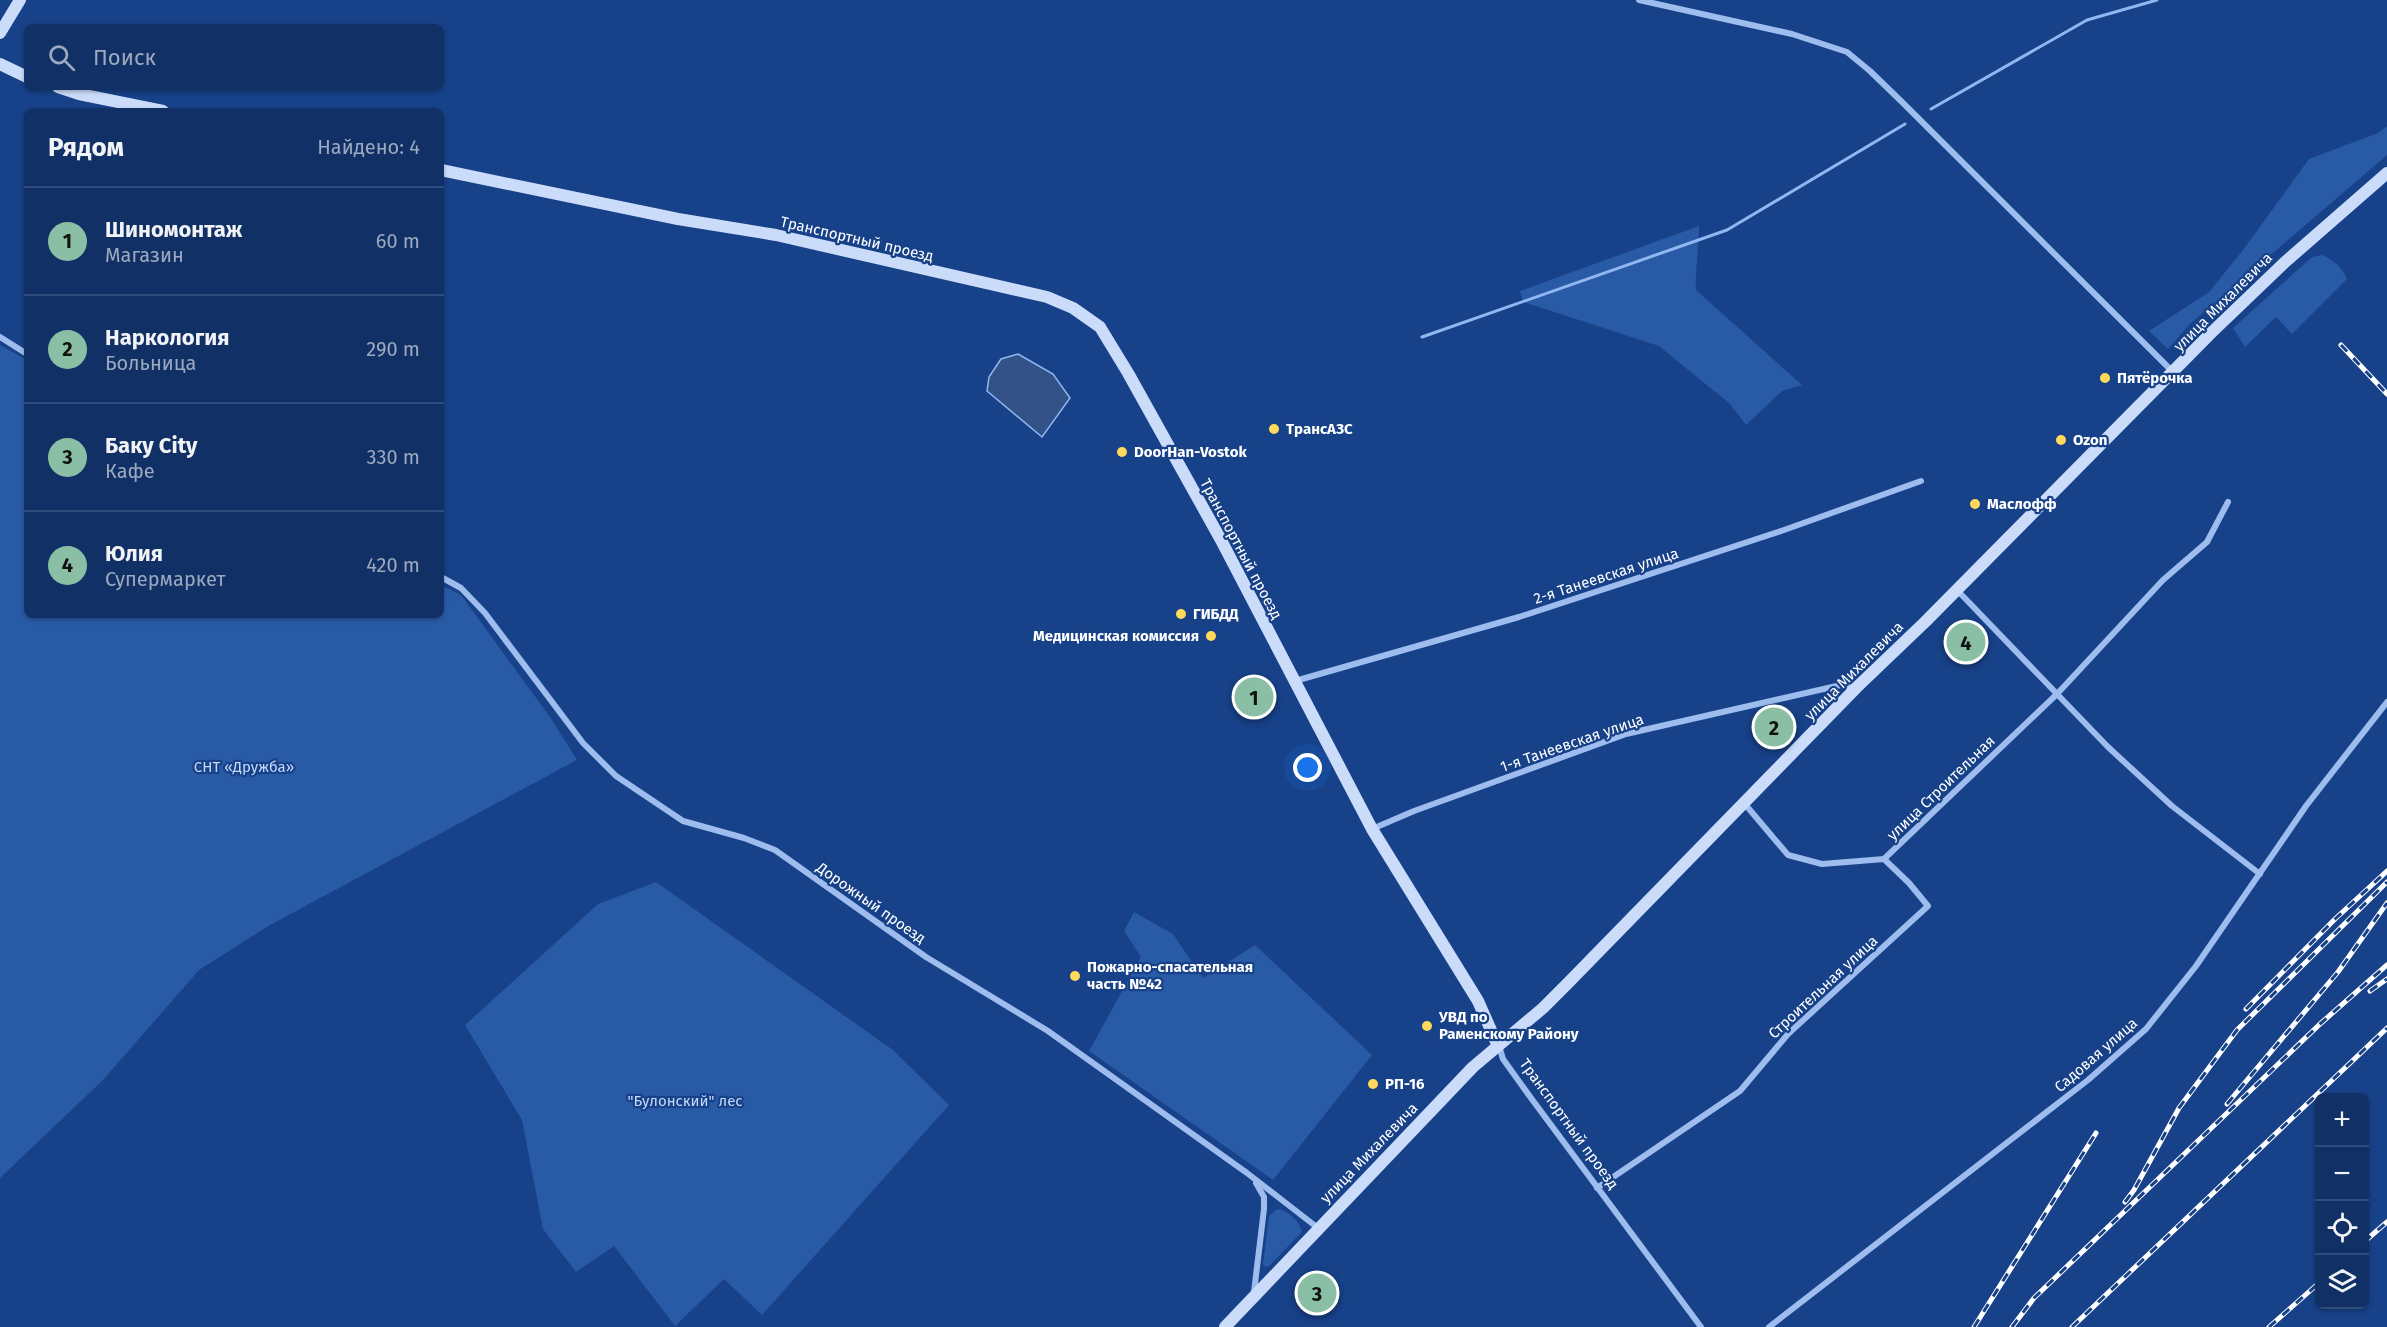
<!DOCTYPE html>
<html lang="ru">
<meta charset="utf-8">
<style>
body{margin:0;font-family:"Fira Sans",sans-serif;background:#1e3d6f;color:#f1f3f6}
.controls{position:absolute;right:18px;bottom:18px;display:grid;overflow:hidden;border-radius:9px;box-shadow:0 2px 4px #0004}
.controls button{width:54px;height:54px;display:grid;place-items:center;padding:0;border:0;border-bottom:2px solid #304c7a;background:#113166;color:#f1f3f6;font:30px sans-serif}
.you{position:absolute;left:1308px;top:768px;width:21px;height:21px;margin:-15px;border:4px solid #fff;border-radius:50%;background:#1a73e8;box-shadow:0 0 0 9px #1a73e833}
.badge{display:grid;place-items:center;width:39px;height:39px;border-radius:50%;background:#8abfa5;color:#111;font-size:20px;font-weight:700}
.pin{position:absolute;translate:-50% -50%;border:3px solid #fff;box-shadow:0 2px 6px #0006}
.list{margin:0;padding:0;list-style:none}
h2{display:flex;justify-content:space-between;align-items:center;height:78px;margin:0;padding:0 24px;font-size:26px}
h2 small{font-size:20px;font-weight:400;color:#9ca9bf}
.list li{display:grid;grid-template-columns:39px 1fr auto;gap:18px;align-items:center;box-sizing:border-box;height:108px;padding:0 24px;border-top:2px solid #304c7a}
.list b{display:block;font-size:22px;white-space:nowrap}
.list p{margin:0;font-size:20px;white-space:nowrap;color:#9ca9bf}
.list em{font-size:20px;font-style:normal;color:#9ca9bf}
.icon{flex:none;width:33px;height:33px;fill:none;stroke:currentColor;stroke-width:2;stroke-linecap:round;stroke-linejoin:round}
.map{position:relative;flex:none;width:2387px;height:1327px;overflow:hidden}
.search{position:absolute;background:#113166;box-shadow:0 2px 4px #0004;left:24px;top:24px;width:420px;height:66px;display:flex;align-items:center;gap:15px;box-sizing:border-box;padding:0 21px;border-radius:9px;color:#9ca9bf;font-size:22px}
.panel{position:absolute;background:#113166;box-shadow:0 2px 4px #0004;left:24px;top:108px;width:420px;height:510px;border-radius:9px}
.map>svg:first-child{display:block}
</style>
<div class="map">
<svg width="2387" height="1327" viewBox="0 0 2387 1327">
<rect width="100%" height="100%" fill="#174188"/>
<g fill="#295aa6">
<polygon points="2387,126 2387,155 2190,324 2168,349 2149,331 2209,292 2243,250 2309,159 2378,133"/>
<path d="M1699 226C1699 247 1695 268 1696 290L1802 385 1782 391 1746 425 1730 404 1659 346 1523 302 1520 291Z"/>
<path d="M2322 255C2334 260 2342 267 2347 279L2292 334 2276 317 2245 347 2233 328 2312 257Z"/>
<polygon points="0,345 27,360 27,615 441,615 441,585 461,595 550,717 577,760 270,925 199,970 103,1080 0,1178"/>
<polygon points="656,882 893,1050 949,1105 762,1315 724,1279 675,1326 614,1246 576,1272 543,1229 522,1120 465,1025 598,904"/>
<polygon points="1134,912 1173,934 1203,978 1255,945 1372,1055 1273,1180 1089,1051 1141,957 1124,931"/>
<path d="M1277 1209C1288 1210 1300 1222 1302 1232L1269 1266 1265 1267 1263 1264 1269 1216Z"/>
</g>
<polygon fill="#335388" stroke="#90b7f1" stroke-width="1.5" points="1018,354 1053,374 1070,398 1042,437 987,391 989,377 1001,359"/>
<g fill="none" stroke-linecap="round" stroke-linejoin="round">
<g stroke="#90b7f1" stroke-width="3">
<polyline points="1931,109 2087,20 2157,0"/>
<polyline points="1422,337 1727,230 1905,124"/>
</g>
<g stroke="#9ebdee" stroke-width="6">
<polyline points="1639,0 1792,34 1847,52 1870,71 1902,102 2173,372"/>
<polyline points="0,337 27,354"/>
<polyline points="441,577 461,588 485,613 583,743 616,776 683,821 744,838 775,850 926,957 1048,1031 1247,1173 1318,1228"/>
<polyline points="1957,590 2108,747 2172,806 2260,874"/>
<polyline points="1295,681 1519,617 1784,530 1921,481"/>
<polyline points="1744,803 1788,855 1822,864 1884,859 2057,694 2163,580 2207,542 2228,502"/>
<polyline points="1372,829 1414,811 1626,734 1841,685 1855,687"/>
<polyline points="1499,1046 1503,1059 1531,1098 1701,1327"/>
<polyline points="1597,1188 1740,1091 1788,1034 1928,906 1909,883 1884,859"/>
<polyline points="1254,1292 1264,1209 1264,1197 1256,1183"/>
<polyline points="1769,1327 2088,1080 2146,1029 2196,966 2306,806 2387,702"/>
</g>
<g stroke="#cbdcfa" stroke-width="12">
<polyline points="0,33 20,0"/>
<polyline points="0,64 27,77"/>
<polyline points="58,87 79,94 163,111"/>
<polyline points="441,170 678,219 776,235 1047,297 1073,308 1100,327 1128,373 1221,540 1372,829 1478,1001 1498,1046"/>
<polyline points="1225,1327 1473,1067 1543,1008 1569,982 1857,687 1925,622 2211,333 2284,263 2387,173"/>
</g>
<g stroke="#fff" stroke-width="5">
<g id="rail">
<polyline points="2341,345 2387,394"/>
<polyline points="2370,991 2387,979"/>
<polyline points="2246,1009 2335,919 2387,871"/>
<polyline points="2227,1104 2338,972 2387,903"/>
<polyline points="2125,1202 2134,1190 2179,1108 2237,1030 2387,882"/>
<polyline points="2364,1242 2387,1222"/>
<polyline points="1974,1327 2096,1133"/>
<polyline points="2012,1327 2034,1298 2320,1024 2387,965"/>
<polyline points="2072,1327 2387,1028"/>
<polyline points="2269,1327 2320,1282"/>
</g>
</g>
<use href="#rail" stroke="#174188" stroke-width="3" stroke-dasharray="9" stroke-linecap="butt"/>
</g>
<g fill="#ffd95a" stroke="#174188" stroke-width="2">
<circle cx="2105" cy="378" r="6"/>
<circle cx="1274" cy="429" r="6"/>
<circle cx="2061" cy="440" r="6"/>
<circle cx="1122" cy="452" r="6"/>
<circle cx="1975" cy="504" r="6"/>
<circle cx="1181" cy="614" r="6"/>
<circle cx="1211" cy="636" r="6"/>
<circle cx="1075" cy="976" r="6"/>
<circle cx="1427" cy="1026" r="6"/>
<circle cx="1373" cy="1084" r="6"/>
</g>
<g text-anchor="middle" stroke-width="4.5" stroke-linejoin="round" paint-order="stroke">
<g font-size="15" fill="#fff" stroke="#174188">
<text transform="translate(857 239) rotate(13)" y="5">Транспортный проезд</text>
<text transform="translate(2223 302) rotate(-45)" y="5">улица Михалевича</text>
<text transform="translate(1241 549) rotate(62)" y="5">Транспортный проезд</text>
<text transform="translate(1606 576) rotate(-18)" y="5">2-я Танеевская улица</text>
<text transform="translate(1854 671) rotate(-45)" y="5">улица Михалевича</text>
<text transform="translate(1572 743) rotate(-19)" y="5">1-я Танеевская улица</text>
<text transform="translate(1941 788) rotate(-44)" y="5">улица Строительная</text>
<text transform="translate(871 903) rotate(35)" y="5">Дорожный проезд</text>
<text transform="translate(1823 987) rotate(-43)" y="5">Строительная улица</text>
<text transform="translate(2096 1055) rotate(-41)" y="5">Садовая улица</text>
<text transform="translate(1569 1124) rotate(54)" y="5">Транспортный проезд</text>
<text transform="translate(1369 1153) rotate(-46)" y="5">улица Михалевича</text>
</g>
<g font-size="15" font-weight="bold" fill="#fff" stroke="#174188" text-anchor="start">
<text x="2117" y="383">Пятёрочка</text>
<text x="1286" y="434">ТрансАЗС</text>
<text x="2073" y="445">Ozon</text>
<text x="1134" y="457">DoorHan-Vostok</text>
<text x="1987" y="509">Маслофф</text>
<text x="1193" y="619">ГИБДД</text>
<text x="1199" y="641" text-anchor="end">Медицинская комиссия</text>
<text x="1087" y="972">Пожарно-спасательная<tspan x="1087" dy="17">часть №42</tspan></text>
<text x="1439" y="1022">УВД по<tspan x="1439" dy="17">Раменскому Району</tspan></text>
<text x="1385" y="1089">РП-16</text>
</g>
<g font-size="15" fill="#c3d9fa" stroke="#174188">
<text x="244" y="772">СНТ «Дружба»</text>
<text x="685" y="1106">"Булонский" лес</text>
</g>
</g>
</svg>
<div class="controls">
<button>+</button>
<button>−</button>
<button><svg class="icon" aria-label="locate" viewBox="0 0 24 24"><circle cx="12" cy="12" r="6"/><path d="M12 2v4M12 18v4M2 12h4M18 12h4"/></svg></button>
<button><svg class="icon" aria-label="layers" viewBox="0 0 24 24"><path d="M12 4l9 5-9 5-9-5zM3 14l9 5 9-5"/></svg></button>
</div>
<div class="you"></div>
<div class="pin badge" style="left:1254px;top:697px">1</div>
<div class="pin badge" style="left:1774px;top:727px">2</div>
<div class="pin badge" style="left:1317px;top:1293px">3</div>
<div class="pin badge" style="left:1966px;top:642px">4</div>
<div class="search"><svg class="icon" aria-label="search" viewBox="0 0 24 24"><circle cx="10" cy="10" r="6"/><path d="M15 15l6 6"/></svg>Поиск</div>
<section class="panel">
<h2>Рядом<small>Найдено: 4</small></h2>
<ul class="list">
<li><span class="badge">1</span><div><b>Шиномонтаж</b><p>Магазин</p></div><em>60 m</em></li>
<li><span class="badge">2</span><div><b>Наркология</b><p>Больница</p></div><em>290 m</em></li>
<li><span class="badge">3</span><div><b>Баку City</b><p>Кафе</p></div><em>330 m</em></li>
<li><span class="badge">4</span><div><b>Юлия</b><p>Супермаркет</p></div><em>420 m</em></li>
</ul>
</section>
</div>
